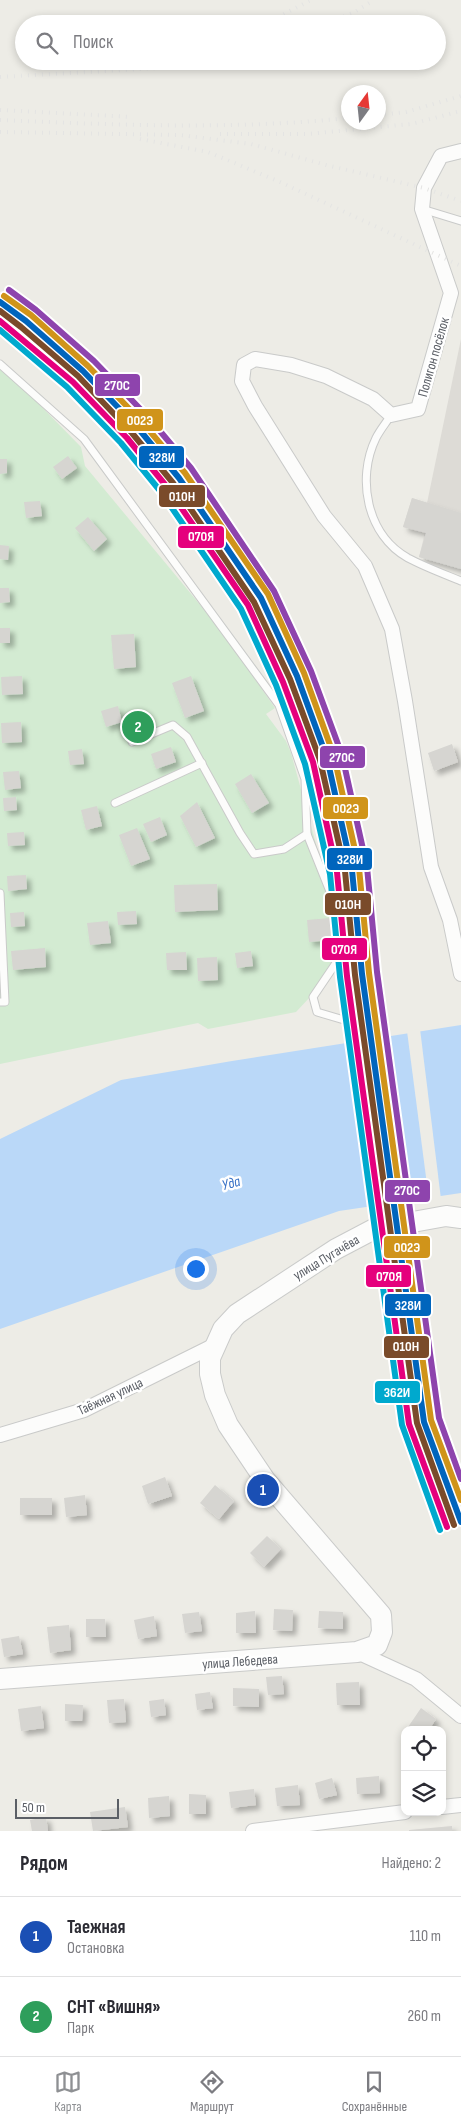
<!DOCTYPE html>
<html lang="ru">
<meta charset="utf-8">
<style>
body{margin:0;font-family:"Sofia Sans Condensed",sans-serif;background:#f2f2f3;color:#2b2b33}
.controls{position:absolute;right:15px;bottom:15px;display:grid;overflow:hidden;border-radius:10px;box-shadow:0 2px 8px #0003}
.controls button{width:45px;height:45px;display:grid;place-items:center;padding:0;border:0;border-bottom:1px solid #e1e1e2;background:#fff;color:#2b2b33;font:25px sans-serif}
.compass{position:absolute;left:341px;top:85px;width:45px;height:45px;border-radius:50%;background:#fff;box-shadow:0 2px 8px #0003;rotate:15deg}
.scale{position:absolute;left:15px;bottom:12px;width:104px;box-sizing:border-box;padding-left:5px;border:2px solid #5b5f66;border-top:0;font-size:14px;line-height:18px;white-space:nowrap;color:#5b5f66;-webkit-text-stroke:4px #fff;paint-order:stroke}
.you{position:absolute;left:195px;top:1268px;width:18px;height:18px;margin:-12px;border:4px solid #fff;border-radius:50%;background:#1a73e8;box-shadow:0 0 0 8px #1a73e833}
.badge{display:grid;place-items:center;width:32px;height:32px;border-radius:50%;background:#8e9093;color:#fff;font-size:16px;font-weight:700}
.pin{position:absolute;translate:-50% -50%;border:2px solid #fff;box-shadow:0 1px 5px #0006}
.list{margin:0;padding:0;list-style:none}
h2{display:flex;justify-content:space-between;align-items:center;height:65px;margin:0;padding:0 20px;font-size:21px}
h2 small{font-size:16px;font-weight:400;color:#7c7c81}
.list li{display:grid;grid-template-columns:32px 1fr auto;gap:15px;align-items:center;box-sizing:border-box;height:80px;padding:0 20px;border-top:1px solid #e1e1e2}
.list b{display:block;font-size:19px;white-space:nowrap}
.list p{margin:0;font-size:16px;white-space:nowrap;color:#7c7c81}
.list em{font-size:16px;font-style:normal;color:#7c7c81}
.icon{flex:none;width:28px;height:28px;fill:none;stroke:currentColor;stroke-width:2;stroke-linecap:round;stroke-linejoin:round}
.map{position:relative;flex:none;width:461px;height:1831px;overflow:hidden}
.search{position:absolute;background:#fff;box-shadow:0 2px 8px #0003;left:15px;right:15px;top:15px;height:55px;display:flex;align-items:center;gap:12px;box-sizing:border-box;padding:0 18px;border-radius:28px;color:#7c7c81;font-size:19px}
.sheet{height:225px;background:#fff}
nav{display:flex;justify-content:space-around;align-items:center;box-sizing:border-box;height:70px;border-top:1px solid #e1e1e2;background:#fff;font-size:14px;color:#7c7c81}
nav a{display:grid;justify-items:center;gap:2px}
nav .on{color:#8e9093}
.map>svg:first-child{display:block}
</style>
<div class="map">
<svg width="461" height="1831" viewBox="0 0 461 1831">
<defs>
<filter id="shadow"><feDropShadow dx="4.5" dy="4.5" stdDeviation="2.5" flood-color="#0004"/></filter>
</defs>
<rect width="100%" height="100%" fill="#edece6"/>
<polygon fill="#dddbd6" points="461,339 461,569 419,557 425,533 403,527 412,498 427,503"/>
<polygon fill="#d3ebd2" points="0,369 33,398 81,447 85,466 221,630 275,708 266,714 286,741 291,753 335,913 338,954 311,996 296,1012 208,1029 198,1023 0,1064"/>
<polygon fill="#bad8f8" points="461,1025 461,1193 339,1211 0,1329 0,1139 121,1080 232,1061"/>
<g fill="#edece6">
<polygon points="420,1029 441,1199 429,1200 407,1031"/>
<polygon points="376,1036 398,1205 386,1207 363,1038"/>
</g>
<g fill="#d6d5d1" filter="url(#shadow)">
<polygon points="68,456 77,468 62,479 53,467"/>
<polygon points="0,459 7,459 7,473 0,474"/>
<polygon points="412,498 461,513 461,569 419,557 426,533 403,527"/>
<polygon points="40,501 42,516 26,518 24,502"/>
<polygon points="88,517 107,539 94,551 75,528"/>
<polygon points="0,545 9,546 8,560 0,559"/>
<polygon points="0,588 9,588 10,602 0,603"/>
<rect x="0" y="628" width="10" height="15"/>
<polygon points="134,634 136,667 114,669 111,635"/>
<polygon points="22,676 23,694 2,695 1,677"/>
<polygon points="191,676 204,711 185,718 172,683"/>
<polygon points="118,706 122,722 106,727 101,711"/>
<polygon points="21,722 22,742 2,743 1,723"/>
<polygon points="452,744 458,762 434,771 428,753"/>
<polygon points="171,747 176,762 156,769 151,754"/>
<polygon points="82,749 84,764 70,765 68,751"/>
<polygon points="19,771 21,788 5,790 3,772"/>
<polygon points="251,774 269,803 252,813 235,784"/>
<polygon points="16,797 17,810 4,811 3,798"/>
<polygon points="197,802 215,838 196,847 180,816"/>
<polygon points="97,806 102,826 86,830 81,810"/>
<polygon points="160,817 167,835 151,842 143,824"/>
<polygon points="137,828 150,859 131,866 119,835"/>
<polygon points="24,832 25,845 8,846 7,833"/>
<polygon points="26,875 27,889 8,891 7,876"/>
<polygon points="217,884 218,910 175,912 174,885"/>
<polygon points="136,911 137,924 118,925 117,912"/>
<polygon points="24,912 25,926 11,927 10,913"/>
<polygon points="330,918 332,940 309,942 307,920"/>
<polygon points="108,921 111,943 90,945 87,923"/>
<polygon points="45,948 46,967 13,970 11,951"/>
<polygon points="251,951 253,966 237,968 235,953"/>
<polygon points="186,952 187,970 167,970 166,953"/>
<polygon points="217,957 218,980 198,981 197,958"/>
<polygon points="165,1477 172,1496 148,1504 142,1486"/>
<polygon points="215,1485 234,1501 219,1519 200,1503"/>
<polygon points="85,1495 87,1515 66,1517 64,1498"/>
<rect x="20" y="1498" width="32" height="17"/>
<polygon points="267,1536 281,1549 264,1567 250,1553"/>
<polygon points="274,1609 293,1610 292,1631 273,1630"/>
<polygon points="255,1611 256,1633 236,1633 236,1613"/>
<polygon points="319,1611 343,1612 343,1629 318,1628"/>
<polygon points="199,1612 202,1631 185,1633 182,1614"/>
<polygon points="154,1616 157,1636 138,1639 134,1620"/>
<polygon points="86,1619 105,1619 106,1637 86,1637"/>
<polygon points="69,1625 71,1650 50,1653 47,1627"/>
<polygon points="19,1636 23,1654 4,1657 1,1639"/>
<polygon points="282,1676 284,1694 268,1695 266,1677"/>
<polygon points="359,1682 360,1705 337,1705 336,1683"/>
<polygon points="233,1688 259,1689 259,1707 233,1706"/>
<polygon points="210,1692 213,1708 197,1710 195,1694"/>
<polygon points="124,1699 126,1722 109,1723 107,1700"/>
<polygon points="164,1699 166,1715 151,1717 149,1701"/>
<polygon points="65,1704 83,1705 82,1721 65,1721"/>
<polygon points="41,1706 44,1728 21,1731 18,1709"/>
<polygon points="421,1708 436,1719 429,1730 406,1730"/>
<polygon points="379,1776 380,1793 357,1794 356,1778"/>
<polygon points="332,1778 337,1795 319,1799 315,1783"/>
<polygon points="298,1785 300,1805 277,1806 275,1788"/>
<polygon points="254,1789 256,1805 231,1808 229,1792"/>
<polygon points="189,1794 206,1795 206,1814 189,1814"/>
<polygon points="169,1796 170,1816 149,1818 148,1798"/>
<polygon points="125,1807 128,1827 93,1831 90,1812"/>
<polygon points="46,1817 48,1831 32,1831 30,1820"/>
<polygon points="452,1826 452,1831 409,1831 409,1830"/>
</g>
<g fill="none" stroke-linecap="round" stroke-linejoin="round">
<g stroke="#c9cac9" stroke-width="9">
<g id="lane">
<polyline points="422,209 461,221"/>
<polyline points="0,364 84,439 279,705 305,779 307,834 284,849 254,854 240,833 187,737 173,725 132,742"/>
<path d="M391 415C386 423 380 430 376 438 356 479 367 535 408 558 425 567 444 574 461 581"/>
<polyline points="115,803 202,763"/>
<polyline points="307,834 331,894 338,960 313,997 317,1012 344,1020"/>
<polyline points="0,893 5,1002 0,1002"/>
</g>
</g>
<g stroke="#c9cac9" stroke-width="16">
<g id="street">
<polyline points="461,151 441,156 424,188 422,209 451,293 418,409 391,415 373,399 326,376 291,365 255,359 244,365 242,381 255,406 324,516 365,566 392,629 405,701 431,867 450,920 461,974"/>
<polyline points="0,1435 84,1410 215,1345"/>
<polyline points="357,1652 416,1679 461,1716"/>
<polyline points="442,1807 461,1805"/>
<polyline points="253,1831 405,1812"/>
</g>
</g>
<g stroke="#cacbca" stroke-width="22">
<polyline id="secondary" points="0,1679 357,1652 377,1645 382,1632 381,1615 265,1480 228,1425 215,1395 210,1374 210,1358 223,1329 237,1314 336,1249 374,1229 446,1216 461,1218"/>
</g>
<use href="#lane" stroke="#fcfcfb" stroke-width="7"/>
<use href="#street" stroke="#fcfcfb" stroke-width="14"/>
<use href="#secondary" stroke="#fcfcfb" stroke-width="20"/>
<g stroke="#e4e4e3" stroke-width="4" stroke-dasharray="1 6" stroke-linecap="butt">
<polyline points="265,24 311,0"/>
<polyline points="324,24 353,13 374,0"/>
<polyline points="108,65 129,61"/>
<polyline points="0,77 176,67 202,61"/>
<polyline points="0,110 132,117"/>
<polyline points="378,115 406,112 461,96"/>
<path d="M0 120C116 125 233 130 348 118"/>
<polyline points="0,132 180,135 251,144 326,165 424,188 461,201"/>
<polyline points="220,134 308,134 411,124 461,111"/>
<polyline points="140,139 208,152 280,182 461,266"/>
</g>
<g stroke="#fff" stroke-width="10">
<polyline id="rail-1" points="0,302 26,321 83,371 138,428 179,478 261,598 297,676 327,758 352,870 362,974 424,1422 461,1522"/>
</g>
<g stroke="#fff" stroke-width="10">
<polyline id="rail-2" points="0,311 21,327 78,376 132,433 173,483 254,602 290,679 320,760 345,871 355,975 417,1423 454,1525"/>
</g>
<g stroke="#fff" stroke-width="10">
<polyline id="rail-3" points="4,296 31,315 88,366 143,423 185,473 268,594 304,673 334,756 359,868 369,973 431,1420 461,1500"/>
</g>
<g stroke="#fff" stroke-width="10">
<polyline id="rail-4" points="0,321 73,382 127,438 167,487 248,605 283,682 313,762 337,872 347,976 409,1424 447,1527"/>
</g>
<g stroke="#fff" stroke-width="10">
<polyline id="rail-5" points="9,290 36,310 94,361 149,418 191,468 274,591 311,671 342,755 367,867 377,972 439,1418 461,1479"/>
</g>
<g stroke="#fff" stroke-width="10">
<polyline id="rail-6" points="0,330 67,387 121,443 161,492 241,609 276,685 305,764 330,874 340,977 402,1425 440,1530"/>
</g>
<use href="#rail-1" stroke="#0065bd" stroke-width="6"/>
<use href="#rail-2" stroke="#7a4b2a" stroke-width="6"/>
<use href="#rail-3" stroke="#d0941a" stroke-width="6"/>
<use href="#rail-4" stroke="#e5007d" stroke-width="6"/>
<use href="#rail-5" stroke="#8e44ad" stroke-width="6"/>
<use href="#rail-6" stroke="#00a9ce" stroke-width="6"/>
</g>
<g text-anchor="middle" stroke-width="5" stroke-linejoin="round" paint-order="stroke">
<g font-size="14" fill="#5b5f66" stroke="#fff">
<text transform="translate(433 357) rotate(-74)" y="5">Полигон посёлок</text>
<text transform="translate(326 1257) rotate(-31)" y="5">улица Пугачёва</text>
<text transform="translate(110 1396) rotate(-25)" y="5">Таёжная улица</text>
<text transform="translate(240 1661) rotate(-4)" y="5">улица Лебедева</text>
</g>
<g font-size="15" font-style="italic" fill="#3771c6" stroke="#fff">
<text transform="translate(231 1183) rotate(-16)" y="5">Уда</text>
</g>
</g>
<g stroke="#fff" stroke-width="2">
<rect x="94" y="373" width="47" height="24" rx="5" fill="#8e44ad"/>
<rect x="116" y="408" width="48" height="24" rx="5" fill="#d0941a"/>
<rect x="138" y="445" width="47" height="24" rx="5" fill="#0065bd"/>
<rect x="158" y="484" width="48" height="24" rx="5" fill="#7a4b2a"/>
<rect x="177" y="525" width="48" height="24" rx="5" fill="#e5007d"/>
<rect x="319" y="745" width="47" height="24" rx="5" fill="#8e44ad"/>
<rect x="322" y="796" width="47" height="24" rx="5" fill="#d0941a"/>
<rect x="326" y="847" width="47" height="24" rx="5" fill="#0065bd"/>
<rect x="324" y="892" width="48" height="24" rx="5" fill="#7a4b2a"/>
<rect x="321" y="937" width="47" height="24" rx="5" fill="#e5007d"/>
<rect x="384" y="1179" width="47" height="24" rx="5" fill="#8e44ad"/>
<rect x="383" y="1235" width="48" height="24" rx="5" fill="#d0941a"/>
<rect x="365" y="1264" width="47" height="24" rx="5" fill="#e5007d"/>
<rect x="384" y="1293" width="48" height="24" rx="5" fill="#0065bd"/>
<rect x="383" y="1335" width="47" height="24" rx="5" fill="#7a4b2a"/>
<rect x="374" y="1380" width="47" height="24" rx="5" fill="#00a9ce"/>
</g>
<g font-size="14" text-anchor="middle" font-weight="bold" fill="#fff">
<text x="117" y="390">270С</text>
<text x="140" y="425">002Э</text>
<text x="162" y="462">328И</text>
<text x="182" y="501">010Н</text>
<text x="201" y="541">070Я</text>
<text x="342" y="762">270С</text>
<text x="346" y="813">002Э</text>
<text x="350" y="864">328И</text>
<text x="348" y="909">010Н</text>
<text x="344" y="954">070Я</text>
<text x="407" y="1195">270С</text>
<text x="407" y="1252">002Э</text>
<text x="389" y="1281">070Я</text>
<text x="408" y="1310">328И</text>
<text x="406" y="1351">010Н</text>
<text x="397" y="1397">362И</text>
</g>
</svg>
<div class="controls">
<button><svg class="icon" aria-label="locate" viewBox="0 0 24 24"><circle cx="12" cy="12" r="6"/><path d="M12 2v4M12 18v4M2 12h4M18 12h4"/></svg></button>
<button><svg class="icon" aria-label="layers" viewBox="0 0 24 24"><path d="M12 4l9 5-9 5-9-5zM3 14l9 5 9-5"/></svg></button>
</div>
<svg class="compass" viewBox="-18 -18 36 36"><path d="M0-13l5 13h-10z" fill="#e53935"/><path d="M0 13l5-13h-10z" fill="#7c7c81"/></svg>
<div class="scale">50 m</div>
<div class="you"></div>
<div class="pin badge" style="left:263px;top:1490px;background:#1a4fb4">1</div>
<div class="pin badge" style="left:138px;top:727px;background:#2e9e5b">2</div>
<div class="search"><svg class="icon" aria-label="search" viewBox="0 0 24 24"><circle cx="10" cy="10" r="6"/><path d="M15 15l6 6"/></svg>Поиск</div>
</div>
<section class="sheet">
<h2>Рядом<small>Найдено: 2</small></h2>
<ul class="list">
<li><span class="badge" style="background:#1a4fb4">1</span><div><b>Таежная</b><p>Остановка</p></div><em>110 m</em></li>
<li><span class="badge" style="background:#2e9e5b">2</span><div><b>СНТ «Вишня»</b><p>Парк</p></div><em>260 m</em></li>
</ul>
</section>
<nav>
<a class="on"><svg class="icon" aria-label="map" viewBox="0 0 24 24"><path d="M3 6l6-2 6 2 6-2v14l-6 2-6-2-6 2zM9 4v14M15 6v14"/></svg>Карта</a>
<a><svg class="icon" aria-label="directions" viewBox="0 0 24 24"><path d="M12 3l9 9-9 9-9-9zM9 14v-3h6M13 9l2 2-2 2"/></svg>Маршрут</a>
<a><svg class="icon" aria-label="saved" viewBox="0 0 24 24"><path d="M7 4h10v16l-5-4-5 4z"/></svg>Сохранённые</a>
</nav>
